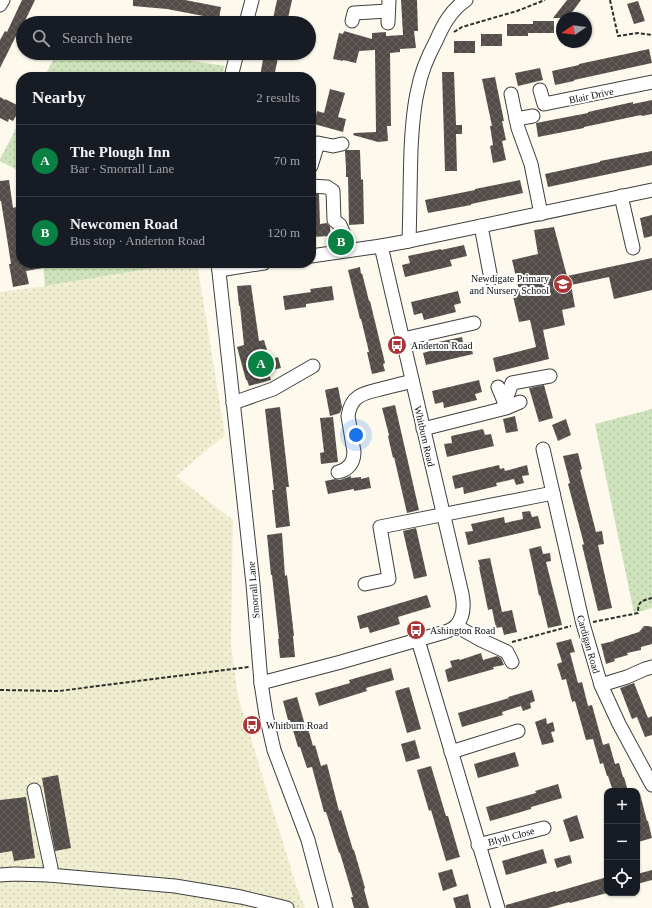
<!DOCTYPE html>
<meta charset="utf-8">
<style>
body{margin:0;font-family:"Times New Roman",serif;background:#242831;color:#f1f3f6}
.controls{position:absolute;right:12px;bottom:12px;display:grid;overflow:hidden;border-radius:8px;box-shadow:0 1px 3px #0004}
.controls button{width:36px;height:36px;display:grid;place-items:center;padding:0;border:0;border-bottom:1px solid #363941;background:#171b24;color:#f1f3f6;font:20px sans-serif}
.compass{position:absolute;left:556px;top:12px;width:36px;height:36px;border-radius:50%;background:#171b24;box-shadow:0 1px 3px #0004;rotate:257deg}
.you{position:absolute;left:356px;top:435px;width:14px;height:14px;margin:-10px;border:3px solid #fff;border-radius:50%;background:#1a73e8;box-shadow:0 0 0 6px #1a73e833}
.badge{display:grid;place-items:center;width:26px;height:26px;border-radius:50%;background:#0b8043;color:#fff;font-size:13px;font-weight:700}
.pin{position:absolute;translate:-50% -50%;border:2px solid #fff;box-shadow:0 1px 4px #0006}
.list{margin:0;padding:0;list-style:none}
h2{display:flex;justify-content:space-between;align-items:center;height:52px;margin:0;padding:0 16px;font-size:17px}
h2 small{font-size:13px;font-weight:400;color:#9ea1a6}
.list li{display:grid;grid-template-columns:26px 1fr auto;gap:12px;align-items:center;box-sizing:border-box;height:72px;padding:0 16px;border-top:1px solid #363941}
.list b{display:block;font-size:15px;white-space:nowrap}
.list p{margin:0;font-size:13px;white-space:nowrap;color:#9ea1a6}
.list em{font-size:13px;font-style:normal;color:#9ea1a6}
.icon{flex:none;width:22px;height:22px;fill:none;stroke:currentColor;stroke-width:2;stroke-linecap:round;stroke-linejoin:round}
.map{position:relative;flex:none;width:652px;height:908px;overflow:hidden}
.search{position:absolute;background:#171b24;box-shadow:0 1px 3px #0004;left:16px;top:16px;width:300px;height:44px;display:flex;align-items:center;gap:10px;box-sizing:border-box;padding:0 14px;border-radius:22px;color:#9ea1a6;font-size:15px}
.panel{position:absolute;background:#171b24;box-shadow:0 1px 3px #0004;left:16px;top:72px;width:300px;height:196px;border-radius:16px}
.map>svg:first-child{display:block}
</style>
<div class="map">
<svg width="652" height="908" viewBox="0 0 652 908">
<defs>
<pattern id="farmland-dots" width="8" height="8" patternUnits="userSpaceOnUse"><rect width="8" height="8" fill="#efeed0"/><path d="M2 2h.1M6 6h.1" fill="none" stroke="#cccbb1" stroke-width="1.8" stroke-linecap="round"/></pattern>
<pattern id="park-dots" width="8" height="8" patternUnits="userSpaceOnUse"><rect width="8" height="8" fill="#cee3bb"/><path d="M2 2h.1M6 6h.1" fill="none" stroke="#b0c2a0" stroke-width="1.8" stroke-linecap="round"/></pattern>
<pattern id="building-cross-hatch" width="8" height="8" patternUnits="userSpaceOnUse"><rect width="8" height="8" fill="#534d49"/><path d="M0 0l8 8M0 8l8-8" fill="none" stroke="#67625f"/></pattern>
</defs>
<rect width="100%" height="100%" fill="#fdfaed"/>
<polygon fill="url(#farmland-dots)" points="184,263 197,263 225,435 176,476 233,520 231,645 238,697 296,885 305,908 0,908 0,292 45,286"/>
<g fill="url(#park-dots)">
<polygon points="57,53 141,53 225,66 221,77 44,77"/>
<polygon points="21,119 21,172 0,161 0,159"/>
<polygon points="43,263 184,263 45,286"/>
<polygon points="652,409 652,608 634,613 595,424"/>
</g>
<g fill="url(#building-cross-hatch)">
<polygon points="22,0 35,0 24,23 23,23 18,34 17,34 0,68 0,40 5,31 7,32"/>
<polygon points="133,0 185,0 221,7 219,19 167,9 133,6"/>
<polygon points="277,0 292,0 287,23 272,23"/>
<polygon points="401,0 417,0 418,31 414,31 416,48 400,49 400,52 390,53 391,126 387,126 388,141 378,142 353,135 354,133 376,132 375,50 359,51 356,63 343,60 343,61 333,59 339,33 343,34 344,31 372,39 372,33 386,32 386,36 403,35"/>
<polygon points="567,0 581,0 568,18 553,18"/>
<polygon points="638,1 645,21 634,24 627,4"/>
<polygon points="533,21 554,21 554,33 528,33 528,36 507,36 507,24 533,24"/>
<rect x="481" y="34" width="21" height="12"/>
<rect x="454" y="41" width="21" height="12"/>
<polygon points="649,49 652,63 574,80 574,81 555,85 552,71 579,65 579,64"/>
<polygon points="264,53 279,53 274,77 260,77"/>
<polygon points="540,68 543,80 518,86 515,73"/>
<polygon points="442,72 454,72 456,125 462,125 462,134 456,134 457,171 445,171"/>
<polygon points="495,77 504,121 502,121 506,140 502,141 506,160 493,163 490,146 493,145 490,126 492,126 482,79"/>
<polygon points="330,89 345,93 338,117 346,119 343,132 314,124 317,111 324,113"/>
<polygon points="0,97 5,100 5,99 21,107 13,121 9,119 8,122 0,118"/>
<polygon points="652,100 652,114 642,116 641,115 584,127 584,128 538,137 536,123 588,113 588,112 633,102 633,104"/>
<polygon points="346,150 360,150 361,180 363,179 364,224 349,225 348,177 346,177 346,168 345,151"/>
<polygon points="652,151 652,165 595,177 548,187 545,174 600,162 600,161"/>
<polygon points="9,180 13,208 16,207 21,234 21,263 42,263 43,268 26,271 29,284 13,287 9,264 11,264 9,251 1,201 0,201 0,181"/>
<polygon points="520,180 523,193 471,204 471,205 428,213 425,200 475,190 475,189"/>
<polygon points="311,194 319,194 320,224 327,223 330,227 331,236 311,237"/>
<polygon points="652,215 652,236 644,238 640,218"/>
<polygon points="554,227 567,276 652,258 652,290 614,299 609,277 571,285 575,307 562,310 565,325 543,330 549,359 496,372 493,358 536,347 530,320 519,322 512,292 519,290 512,260 538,254 534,230"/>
<polygon points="464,245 467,256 450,260 452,266 405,277 402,265 410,263 408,256 441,249 441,250"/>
<polygon points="360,267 361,274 362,273 369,301 370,301 385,363 383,364 385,371 372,374 367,352 369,352 361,319 360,319 348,270"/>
<polygon points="251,285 259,341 264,340 270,360 278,357 281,368 268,371 271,380 249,386 247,380 246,380 237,347 244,345 240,306 239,306 237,286"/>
<polygon points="332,286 334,300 306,304 306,307 285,310 283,296 311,292 310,289"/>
<polygon points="458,291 461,303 454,305 456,312 424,320 422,313 414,315 411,302"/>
<polygon points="462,337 463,343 470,342 473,354 426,365 423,353 430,351 429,344"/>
<polygon points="479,380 482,392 475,394 477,400 444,408 443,402 435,404 432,391"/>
<polygon points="544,385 553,418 539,422 529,388"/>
<polygon points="338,387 342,407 340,413 330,416 325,390"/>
<polygon points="395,405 419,510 407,513 394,457 393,458 390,445 388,436 389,435 382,408"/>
<polygon points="280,407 289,487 286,487 290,526 276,528 272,490 274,490 265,409"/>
<polygon points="515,416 518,431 506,433 503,419"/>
<polygon points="333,417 338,462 321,464 320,453 324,452 320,418"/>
<polygon points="566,419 571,435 558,441 552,425"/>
<polygon points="483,429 485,435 491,434 494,446 447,457 444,444 452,443 451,436"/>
<polygon points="578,453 582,469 580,470 596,532 602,531 604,544 598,545 612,608 598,611 582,545 584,544 568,484 570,483 563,456"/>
<polygon points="499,465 500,469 504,468 505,471 527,465 529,475 522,476 524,483 516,485 514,479 496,483 497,486 464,494 463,487 455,489 452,476"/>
<polygon points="351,476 351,478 361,477 361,479 369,477 371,488 354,491 354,489 328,494 325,481 335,479 340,480"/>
<polygon points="530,511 532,517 538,516 541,528 468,545 465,532 473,531 471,524 504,517 505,523 523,519 522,512"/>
<polygon points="416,528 427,576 414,579 403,531"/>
<polygon points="282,533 285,576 287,575 293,627 294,636 293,636 295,657 280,658 278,639 279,639 272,575 271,575 267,535"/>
<polygon points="541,546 543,554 550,553 551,561 546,562 562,625 548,628 540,595 539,596 536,581 529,549"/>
<polygon points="490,558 502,612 512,610 517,632 504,635 502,627 496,628 492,609 488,610 479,567 480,567 478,560"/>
<polygon points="427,595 431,607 398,617 400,624 370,633 368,627 360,629 357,616"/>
<polygon points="644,626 648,626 652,627 652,644 641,647 641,650 627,653 628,655 614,659 615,661 606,664 601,644 614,641 614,640 639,632"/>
<polygon points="571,639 575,652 570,653 578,683 582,682 588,706 592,705 603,745 609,743 615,764 619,763 623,777 624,777 628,791 613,791 608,776 607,776 603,763 600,764 593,739 586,740 575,701 572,702 566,679 562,680 557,664 562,662 556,643"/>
<polygon points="481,653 483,660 497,656 501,658 504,665 493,667 494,669 448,682 445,670 452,667 450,661 459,659 460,660"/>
<polygon points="391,668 394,680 366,688 367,691 319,706 315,693 350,683 349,680"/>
<polygon points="634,683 648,718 652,716 652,735 645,737 637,717 632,719 620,688"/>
<polygon points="409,687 421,729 407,733 395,691"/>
<polygon points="532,690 535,701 530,703 531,708 523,711 521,706 502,712 503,715 462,727 458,713 509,698 508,697"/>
<polygon points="297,697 305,725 307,725 313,746 315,745 321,766 327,764 339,811 341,810 353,850 354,850 365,888 364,889 369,908 354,908 351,897 353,897 340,853 339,853 326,812 324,812 312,767 307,768 300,747 298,747 290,720 288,720 283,701"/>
<polygon points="546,718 547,724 553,722 555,731 551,732 554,742 542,745 535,722"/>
<polygon points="415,740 420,758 406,762 401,744"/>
<polygon points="515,752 519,766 478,778 474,764"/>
<polygon points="431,766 446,816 448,816 460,857 446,861 431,810 429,811 417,770"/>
<polygon points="58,775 71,848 55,851 49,820 42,778"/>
<polygon points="558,784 562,798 531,807 531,809 490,821 486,807 536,793 535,791"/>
<polygon points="640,794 647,821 648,821 652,838 638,842 637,836 637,795"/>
<polygon points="26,797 35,858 14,861 12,851 0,853 0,800"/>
<polygon points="577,815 584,838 570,842 563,820"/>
<polygon points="543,849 547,863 506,875 502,861"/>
<polygon points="570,855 572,863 557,868 554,859"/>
<polygon points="452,869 457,886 443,891 438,873"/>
<polygon points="652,870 652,880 637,884 637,874"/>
<polygon points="607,877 607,893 570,903 569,902 548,908 506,908 506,905 555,891 556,892"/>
<polygon points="468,894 471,908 456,908 453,898"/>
</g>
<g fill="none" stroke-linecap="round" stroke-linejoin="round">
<g stroke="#3f3f3f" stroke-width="15">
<g id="minor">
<polyline points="0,5 3,0"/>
<polyline points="352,21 354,13 388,11"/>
<polyline points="246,23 252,0"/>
<polyline points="388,23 389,0"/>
<polyline points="231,77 237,53"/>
<polyline points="540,90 544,104 652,82"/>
<polyline points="511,94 518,128 531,164 541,214"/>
<polyline points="516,119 533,116"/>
<polyline points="311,166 318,143 333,146 342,144"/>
<polyline points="311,186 327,187 333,191 334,220 340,225 351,250"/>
<polyline points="621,196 633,248"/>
<polyline points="481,226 491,279"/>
<path d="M409 241C410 211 410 180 411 150 412 129 413 109 418 89 421 72 428 56 436 41 443 25 451 10 466 0"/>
<polyline points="311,256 381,246 409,241 652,190"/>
<polyline points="218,263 253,584 261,683 266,715 274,750 308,840 326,908"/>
<polyline points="219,270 264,263"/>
<polyline points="403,339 474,323"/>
<polyline points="498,387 506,406"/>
<polyline points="504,401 508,394 512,383 550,376"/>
<polyline points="233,403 273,389 313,366"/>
<polyline points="423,429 506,408 520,402"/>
<polyline points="543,449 583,624 601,685 619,724 652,785"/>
<path d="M338 472C348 470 354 463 354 452L348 416C351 395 364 393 381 389 392 386 402 384 412 381"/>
<polyline points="365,584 389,579 380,527 553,493"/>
<polyline points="456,626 481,640 507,652 512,662"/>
<polyline points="418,640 498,908"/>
<path d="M261 683 341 662 445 632C448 631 453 629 456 626 464 617 464 604 462 594L381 246"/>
<polyline points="601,685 627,677 645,669 652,667"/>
<polyline points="451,752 518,731"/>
<polyline points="34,790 51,868 49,875"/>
<polyline points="478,845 544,828"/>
<polyline points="0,875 14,874 49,875 175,886 241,897 287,908"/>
</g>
</g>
<g stroke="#2e2e2e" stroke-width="2" stroke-dasharray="4 2" stroke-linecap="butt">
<polyline points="610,0 618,36 638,33 652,35"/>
<polyline points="454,32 462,27 517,11 545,0"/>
<path d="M593 622 638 613C638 601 641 601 652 598"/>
<polyline points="512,642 571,626"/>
<polyline points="0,690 59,691 249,667"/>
</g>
<use href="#minor" stroke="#fff" stroke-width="13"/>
</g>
<defs>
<g id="school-disc" transform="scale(1)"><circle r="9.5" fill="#aa3637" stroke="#fff"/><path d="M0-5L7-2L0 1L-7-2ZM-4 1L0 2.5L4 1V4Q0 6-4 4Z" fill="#fff"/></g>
<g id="bus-disc" transform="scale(1)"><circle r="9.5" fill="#aa3637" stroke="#fff"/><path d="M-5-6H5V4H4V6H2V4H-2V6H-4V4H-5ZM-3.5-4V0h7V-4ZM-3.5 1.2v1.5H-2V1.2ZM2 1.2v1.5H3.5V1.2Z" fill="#fff"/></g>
</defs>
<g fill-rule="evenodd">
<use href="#school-disc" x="563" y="284"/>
<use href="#bus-disc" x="397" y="345"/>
<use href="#bus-disc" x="416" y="630"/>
<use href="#bus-disc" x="252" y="725"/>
</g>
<g text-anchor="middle" stroke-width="4" stroke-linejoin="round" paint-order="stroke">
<g font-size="10" fill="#0c0c0c" stroke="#fff">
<text transform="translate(591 95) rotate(-12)" y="4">Blair Drive</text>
<text transform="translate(425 436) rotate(77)" y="4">Whitburn Road</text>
<text transform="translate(253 590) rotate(-95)" y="4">Smorrall Lane</text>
<text transform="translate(589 644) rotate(74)" y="4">Cardigan Road</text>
<text transform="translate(511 836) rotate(-15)" y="4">Blyth Close</text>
</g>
<g font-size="10" fill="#0c0c0c" stroke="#fff" text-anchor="start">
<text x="549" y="282" text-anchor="end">Newdigate Primary<tspan x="549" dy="12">and Nursery School</tspan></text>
<text x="411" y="349">Anderton Road</text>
<text x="430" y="634">Ashington Road</text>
<text x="266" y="729">Whitburn Road</text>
</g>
</g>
</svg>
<div class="controls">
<button>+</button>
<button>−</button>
<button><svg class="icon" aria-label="locate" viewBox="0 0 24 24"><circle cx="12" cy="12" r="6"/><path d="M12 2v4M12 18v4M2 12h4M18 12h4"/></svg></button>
</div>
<svg class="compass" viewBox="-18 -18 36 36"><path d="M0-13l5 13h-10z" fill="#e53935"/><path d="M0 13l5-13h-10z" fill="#9ea1a6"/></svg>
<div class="you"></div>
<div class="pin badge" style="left:261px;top:364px">A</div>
<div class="pin badge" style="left:341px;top:242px">B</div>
<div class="search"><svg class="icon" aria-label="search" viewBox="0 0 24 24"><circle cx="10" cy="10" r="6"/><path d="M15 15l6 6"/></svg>Search here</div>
<section class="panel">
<h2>Nearby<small>2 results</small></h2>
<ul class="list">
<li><span class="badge">A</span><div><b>The Plough Inn</b><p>Bar · Smorrall Lane</p></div><em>70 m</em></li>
<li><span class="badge">B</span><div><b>Newcomen Road</b><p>Bus stop · Anderton Road</p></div><em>120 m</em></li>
</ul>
</section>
</div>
